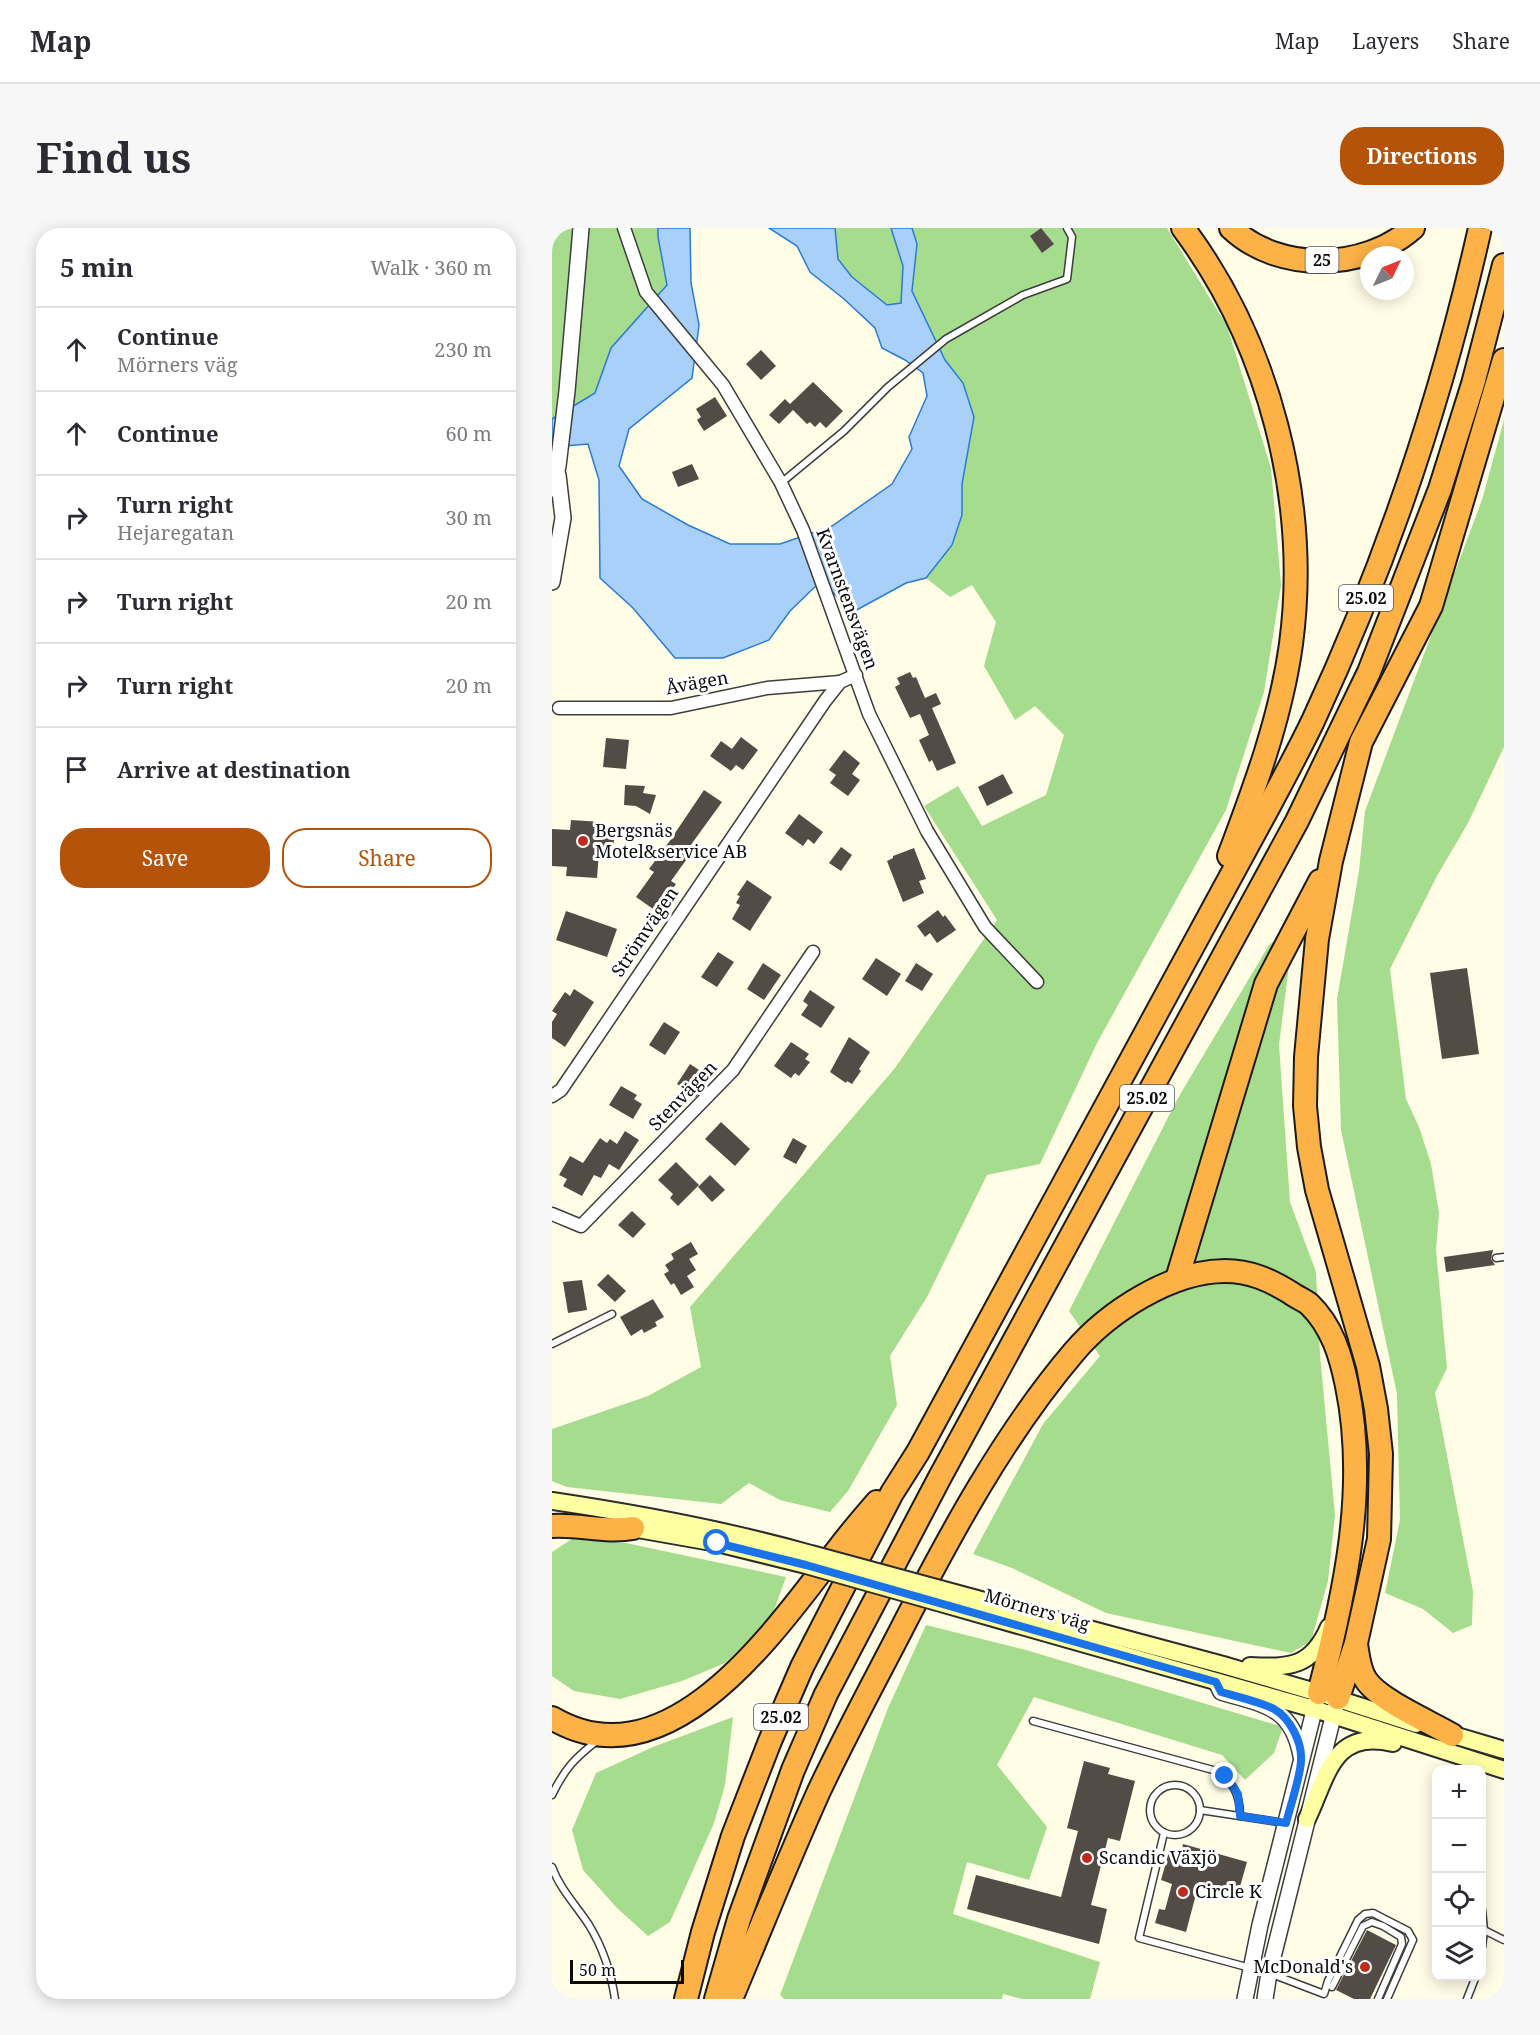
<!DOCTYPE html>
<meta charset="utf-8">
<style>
body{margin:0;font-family:"Noto Serif",serif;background:#f7f7f7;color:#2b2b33}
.controls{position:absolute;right:18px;bottom:18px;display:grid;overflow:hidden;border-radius:12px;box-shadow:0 3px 15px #0003}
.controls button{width:54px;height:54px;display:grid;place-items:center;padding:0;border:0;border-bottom:2px solid #e1e1e2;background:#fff;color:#2b2b33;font:30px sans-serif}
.compass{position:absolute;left:808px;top:18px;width:54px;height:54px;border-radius:50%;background:#fff;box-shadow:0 3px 15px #0003;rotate:47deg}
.scale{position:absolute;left:18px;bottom:15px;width:114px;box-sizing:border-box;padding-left:6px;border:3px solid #0a0a0a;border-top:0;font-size:16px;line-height:21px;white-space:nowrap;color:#0a0a0a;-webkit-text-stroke:4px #fff;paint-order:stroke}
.stop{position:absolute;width:18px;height:18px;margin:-14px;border:4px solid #1a73e8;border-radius:50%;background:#fff}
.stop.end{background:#1a73e8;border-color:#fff;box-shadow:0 2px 6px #0008}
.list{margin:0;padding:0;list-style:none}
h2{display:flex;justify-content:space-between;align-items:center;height:78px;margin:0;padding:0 24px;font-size:26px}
h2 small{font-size:20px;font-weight:400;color:#7c7c81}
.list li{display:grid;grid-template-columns:39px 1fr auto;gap:18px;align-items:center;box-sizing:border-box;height:84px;padding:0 24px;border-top:2px solid #e1e1e2}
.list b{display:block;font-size:22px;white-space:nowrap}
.list p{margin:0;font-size:20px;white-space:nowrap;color:#7c7c81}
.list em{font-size:20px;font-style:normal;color:#7c7c81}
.actions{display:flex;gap:12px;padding:18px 24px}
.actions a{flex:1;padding:14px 0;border:2px solid #b45309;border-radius:24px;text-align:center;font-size:21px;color:#b45309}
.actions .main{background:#b45309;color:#fff}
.icon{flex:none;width:33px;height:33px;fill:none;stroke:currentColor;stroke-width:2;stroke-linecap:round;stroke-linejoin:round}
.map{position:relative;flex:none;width:952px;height:1771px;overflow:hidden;border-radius:24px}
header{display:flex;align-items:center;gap:36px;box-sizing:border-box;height:84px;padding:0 30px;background:#fff;border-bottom:2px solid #e1e1e2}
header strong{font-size:28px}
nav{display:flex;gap:33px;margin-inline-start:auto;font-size:21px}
.intro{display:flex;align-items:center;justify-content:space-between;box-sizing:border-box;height:144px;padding:0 36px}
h1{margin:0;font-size:42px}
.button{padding:15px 27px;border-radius:24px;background:#b45309;color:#fff;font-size:21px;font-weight:700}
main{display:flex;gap:36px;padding:0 36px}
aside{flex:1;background:#fff;border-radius:24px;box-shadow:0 3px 15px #0003}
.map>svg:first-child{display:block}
</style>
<header>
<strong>Map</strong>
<nav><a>Map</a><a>Layers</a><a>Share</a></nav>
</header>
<div class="intro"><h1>Find us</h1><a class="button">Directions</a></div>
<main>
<aside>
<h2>5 min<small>Walk · 360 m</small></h2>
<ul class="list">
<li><svg class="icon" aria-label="ahead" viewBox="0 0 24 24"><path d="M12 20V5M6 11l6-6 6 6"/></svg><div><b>Continue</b><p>Mörners väg</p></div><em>230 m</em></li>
<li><svg class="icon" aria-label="ahead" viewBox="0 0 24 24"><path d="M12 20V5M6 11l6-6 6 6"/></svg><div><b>Continue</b></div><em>60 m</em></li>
<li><svg class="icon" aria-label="right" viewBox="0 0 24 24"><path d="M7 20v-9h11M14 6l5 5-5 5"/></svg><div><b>Turn right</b><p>Hejaregatan</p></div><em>30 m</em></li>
<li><svg class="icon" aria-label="right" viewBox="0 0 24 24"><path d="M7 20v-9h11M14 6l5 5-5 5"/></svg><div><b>Turn right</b></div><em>20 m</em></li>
<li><svg class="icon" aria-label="right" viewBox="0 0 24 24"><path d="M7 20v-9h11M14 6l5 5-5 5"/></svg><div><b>Turn right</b></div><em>20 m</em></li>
<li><svg class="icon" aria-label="arrive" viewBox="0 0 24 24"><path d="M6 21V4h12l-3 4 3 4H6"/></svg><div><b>Arrive at destination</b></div></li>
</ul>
<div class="actions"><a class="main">Save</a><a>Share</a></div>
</aside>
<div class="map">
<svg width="952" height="1771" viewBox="0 0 952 1771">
<rect width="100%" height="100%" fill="#fffde6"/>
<g fill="#a6dc8d">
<polygon points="0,0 106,0 106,9 115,57 59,120 43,165 0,191"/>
<polygon points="283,0 339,0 351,38 349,76 335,77 300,49 286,30"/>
<polygon points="360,0 615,0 675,98 719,240 729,357 712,464 674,582 545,815 488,936 435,947 375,1069 338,1128 345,1177 296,1263 278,1284 228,1272 197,1255 169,1276 15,1259 0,1253 0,1201 96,1168 149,1139 138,1079 343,840 445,692 372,578 406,558 430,598 494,567 512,507 483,478 463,492 432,438 444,394 420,357 398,369 374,350 400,317 410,287 410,256 422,189 411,155 393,132 360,63 365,16"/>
<polygon points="952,192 952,519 916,595 885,648 838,741 854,871 867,899 879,936 887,985 884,1022 895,1140 883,1165 921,1363 920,1397 901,1405 871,1381 833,1365 848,1292 845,1166 789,902 785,771 807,643 813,583 930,272"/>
<polygon points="742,698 727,817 738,974 764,1044 768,1127 783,1287 776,1353 759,1413 739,1425 554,1385 460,1340 421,1326 491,1196 548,1128 517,1083 626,870 717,717"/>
<polygon points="20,1311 74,1315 234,1349 219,1391 173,1435 130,1453 68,1471 22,1463 0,1448 0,1324"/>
<polygon points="374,1397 474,1422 731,1499 722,1525 693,1552 670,1527 482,1469 445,1537 495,1599 477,1652 415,1634 401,1686 548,1734 538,1771 470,1771 451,1766 450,1771 232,1771 228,1767 336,1480"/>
<polygon points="181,1489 173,1557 162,1595 118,1694 96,1708 65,1680 31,1642 20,1602 44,1545 101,1519"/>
</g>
<polygon fill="#a8d0f9" stroke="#2b7bd4" stroke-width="1.5" points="106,0 138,0 139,55 147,97 140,150 77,201 67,238 90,271 136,297 178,316 228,316 280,298 340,256 360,221 357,209 375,168 371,145 353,132 330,120 323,100 292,71 258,44 245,18 217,0 283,0 286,31 300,49 335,77 349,75 351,38 339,0 360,0 365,16 360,63 393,132 411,155 422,189 410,256 410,287 400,317 374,350 354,355 301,384 269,353 238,383 217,412 171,430 123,430 81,380 48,350 47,252 36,216 0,219 0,191 43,165 59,120 115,57 106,9"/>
<g fill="#534c46">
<polygon points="489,0 502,16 490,25 478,8"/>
<polygon points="209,122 224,138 209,152 194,136"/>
<polygon points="261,154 291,183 274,200 268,194 263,199 258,194 255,196 241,182 227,196 217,187 233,171 238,176"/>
<polygon points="163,169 175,188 152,203 145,192 149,189 144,181"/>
<polygon points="140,236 147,251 126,259 120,244"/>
<polygon points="358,444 361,450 364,449 373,470 384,465 389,476 380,480 404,535 385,543 380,532 377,534 367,512 377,507 368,486 358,490 343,459 348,456 345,450"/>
<polygon points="189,509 206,522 191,542 184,537 179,543 158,528 169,513 180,521"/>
<polygon points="54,510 77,512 74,541 51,539"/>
<polygon points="292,522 308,535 300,546 308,552 296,568 278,555 284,547 277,542"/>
<polygon points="451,546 461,565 435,578 426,559"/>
<polygon points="73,557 93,558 91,565 104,567 98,586 84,578 72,577"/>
<polygon points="152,562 170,574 133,625 137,628 119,653 124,656 104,683 84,669 102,644 97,641 117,614"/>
<polygon points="247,586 271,604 262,616 256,611 251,618 233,605"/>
<polygon points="19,592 50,594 49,598 63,599 61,625 47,624 45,650 14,648 15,639 0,638 0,601 18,602"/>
<polygon points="289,619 300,627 289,643 277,635"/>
<polygon points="362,620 374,651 367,653 372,665 351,674 335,633 341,630 341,628"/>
<polygon points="195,652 220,669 198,703 180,691 188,677 184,675 188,668 185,667"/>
<polygon points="386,682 391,689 393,687 404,702 385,715 378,705 373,709 365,698"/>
<polygon points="14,683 65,701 55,729 4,712"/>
<polygon points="166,724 182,734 165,759 149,749"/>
<polygon points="324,730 349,746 335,768 310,751"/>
<polygon points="211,735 229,747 212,772 195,761"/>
<polygon points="364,735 381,746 370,763 353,753"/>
<polygon points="915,740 927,826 890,831 878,745"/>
<polygon points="22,761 42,774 13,819 0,810 0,794 5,786 0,783 13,764 18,768"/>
<polygon points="258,762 283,779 269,800 249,787 256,777 251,773"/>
<polygon points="112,794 128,804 113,827 97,817"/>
<polygon points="297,809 318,824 307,841 309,843 300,856 295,853 294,855 278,844"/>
<polygon points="239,814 257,826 253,831 258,834 247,848 243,845 239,850 222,838"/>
<polygon points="138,836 153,846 148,855 153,858 144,869 125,856"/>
<polygon points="69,858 85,867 82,871 90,876 81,891 57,877"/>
<polygon points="169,894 198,921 183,938 153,911"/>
<polygon points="73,903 87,912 67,942 57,936 49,950 42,947 30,968 11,958 15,951 7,947 18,928 31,935 48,910 55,915 58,911 65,916"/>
<polygon points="241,910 255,918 244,936 231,929"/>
<polygon points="124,934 147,957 126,978 118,970 121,966 106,952"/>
<polygon points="158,947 173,962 160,974 146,959"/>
<polygon points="80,983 94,996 81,1010 66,997"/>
<polygon points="139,1014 146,1026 137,1031 144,1042 135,1048 142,1059 129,1067 122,1055 119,1057 112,1046 117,1043 113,1037 122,1031 119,1026"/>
<polygon points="941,1022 939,1031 943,1037 894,1044 892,1029"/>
<polygon points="56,1046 74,1063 63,1074 45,1057"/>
<polygon points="30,1052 35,1082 16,1085 11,1054"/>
<polygon points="101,1071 112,1089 103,1094 105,1098 92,1105 90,1101 79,1108 68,1089"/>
<polygon points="532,1533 558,1540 556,1546 583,1553 568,1613 556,1610 539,1677 555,1681 547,1716 415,1681 424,1647 509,1669 526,1603 515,1600"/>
<polygon points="631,1616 695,1634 685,1669 646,1659 634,1704 603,1695 607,1681 613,1682 620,1656 609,1652 618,1620 630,1623"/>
<polygon points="815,1702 844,1717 818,1771 802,1771 784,1762"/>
</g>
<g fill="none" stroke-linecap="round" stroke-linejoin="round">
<g stroke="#3d3d3d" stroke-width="9">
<g id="service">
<polyline points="229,255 292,203 336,159 394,111 471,67 515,51 520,9 515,0"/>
<polyline points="944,1030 952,1029"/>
<polyline points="0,1116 60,1086"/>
<path d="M481 1493 661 1542C681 1553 688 1565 688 1588"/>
<circle cx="623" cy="1582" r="25"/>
<path d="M0 1567C13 1540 23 1530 46 1512"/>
<polyline points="648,1582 733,1595"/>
<polyline points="612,1605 587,1710 717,1745 772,1766 776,1753 806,1692 813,1686 821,1685 856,1703 861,1712 835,1771"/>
<path d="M0 1639C8 1661 24 1677 37 1697 51 1720 59 1744 63 1771"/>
<polyline points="930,1682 932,1702 930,1719"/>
<polyline points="932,1702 952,1712"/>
<polyline points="780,1759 811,1698 820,1694 831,1698 849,1709 850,1716 826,1771"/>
<polyline points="915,1771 924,1748"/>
</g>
</g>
<g stroke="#3d3d3d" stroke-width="15">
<g id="minor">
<polyline points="72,0 94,64 171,157 229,255 251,302 317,486 375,603 433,699 485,754"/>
<polyline points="7,480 119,480 215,460 288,454"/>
<polyline points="0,868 9,862 273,473 288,454 304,447"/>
<polyline points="0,986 29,998 181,842 261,724"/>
</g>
</g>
<g stroke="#3d3d3d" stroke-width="18">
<g id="tertiary">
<polyline points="0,261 6,238 15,163 29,0"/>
<polyline points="0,354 11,290 6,247"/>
<path d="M664 1454 669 1464C712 1477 740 1478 749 1528"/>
<polyline points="693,1771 708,1697 765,1471"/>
<polyline points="713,1771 717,1745 784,1477"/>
</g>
</g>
<g stroke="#2c2c2c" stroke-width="20">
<g id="secondary">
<path d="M0 1273C87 1286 174 1302 259 1326"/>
<polyline points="69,1298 165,1315 254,1337"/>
<polyline points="388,1361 671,1437 767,1465 864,1496"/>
<polyline points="385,1374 762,1481 952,1542"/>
<path d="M698 1438C738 1440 760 1439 777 1399"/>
<polyline points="888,1503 952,1522"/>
<path d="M755 1591C775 1550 780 1500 841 1515"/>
</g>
</g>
<g stroke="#1b1b1b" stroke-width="26">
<g id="motorway">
<path d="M631 0C717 115 758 273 739 416 729 489 703 559 677 628"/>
<path d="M679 0C727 45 812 43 861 0"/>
<polyline points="625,1051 714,756 768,653"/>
<path d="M0 1298C27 1296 54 1305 81 1300"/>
<path d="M804 1416C806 1428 807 1442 814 1452 827 1472 878 1494 900 1507"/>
<polyline points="786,1470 804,1415 827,1311 829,1226 824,1181 816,1138 765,962 757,919 753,878 754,829 765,711 779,633 809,514 879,378 952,132"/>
<path d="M0 1490C118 1560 226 1398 287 1320 299 1304 312 1289 325 1274"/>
<path d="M134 1771 151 1704 181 1608 218 1513 250 1439 286 1369 340 1265 366 1224 717 578C732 550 747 522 761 493 834 336 890 169 928 0"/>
<polyline points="164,1771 187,1691 241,1542 274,1466 388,1249 745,593 817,444 888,261 921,156 952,37"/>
<path d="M179 1771C208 1702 236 1632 267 1563 292 1510 320 1458 347 1406 396 1310 452 1206 522 1124 556 1084 619 1043 673 1043 698 1043 718 1052 739 1065 744 1069 752 1072 757 1076 780 1098 789 1128 795 1158 816 1260 793 1365 767 1465"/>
</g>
</g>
<use href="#service" stroke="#fff" stroke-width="6"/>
<use href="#minor" stroke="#fff" stroke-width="12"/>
<use href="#tertiary" stroke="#fff" stroke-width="15"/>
<use href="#secondary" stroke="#fdffa1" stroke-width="16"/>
<use href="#motorway" stroke="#fdb247" stroke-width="22"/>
<g stroke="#2c2c2c" stroke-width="20" stroke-linecap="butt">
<g id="secondary-bridge">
<polyline points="259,1326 388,1361"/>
<polyline points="254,1337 385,1374"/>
</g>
</g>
<use href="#secondary-bridge" stroke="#fdffa1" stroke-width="16"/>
</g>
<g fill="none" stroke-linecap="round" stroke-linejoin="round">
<path stroke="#1a73e8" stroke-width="8" d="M165 1315 254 1337 664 1454 669 1464C686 1469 706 1473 722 1481 738 1490 750 1514 749 1532 749 1547 738 1579 734 1595L688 1588 686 1566 673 1548"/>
</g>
<g fill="#c0291c" stroke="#fff" stroke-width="2">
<circle cx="31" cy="613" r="6"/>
<circle cx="535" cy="1630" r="6"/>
<circle cx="631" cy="1664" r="6"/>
<circle cx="813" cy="1739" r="6"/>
</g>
<g text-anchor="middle" stroke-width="6" stroke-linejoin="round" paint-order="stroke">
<g fill="#fff" stroke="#545454" stroke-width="1.5">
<rect x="753.5" y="19" width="33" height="26" rx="4.5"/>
<rect x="787" y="357" width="54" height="26" rx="4.5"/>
<rect x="568" y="857" width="54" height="26" rx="4.5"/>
<rect x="202" y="1476" width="54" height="26" rx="4.5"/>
</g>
<g font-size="16" font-weight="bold" fill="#0a0a0a">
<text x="770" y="38">25</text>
<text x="814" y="376">25.02</text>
<text x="595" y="876">25.02</text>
<text x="229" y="1495">25.02</text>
</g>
<g font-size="18" fill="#0a0a0a" stroke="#fff">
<text transform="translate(295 371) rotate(70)" y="6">Kvarnstensvägen</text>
<text transform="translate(145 455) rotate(-10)" y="6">Åvägen</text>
<text transform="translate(93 704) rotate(-56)" y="6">Strömvägen</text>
<text transform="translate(131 868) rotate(-46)" y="6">Stenvägen</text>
<text transform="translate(485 1382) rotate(16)" y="6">Mörners väg</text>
</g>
<g font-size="18" fill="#0a0a0a" stroke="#fff" text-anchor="start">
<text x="43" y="609">Bergsnäs<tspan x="43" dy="21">Motel&amp;service AB</tspan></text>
<text x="547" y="1636">Scandic Växjö</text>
<text x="643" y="1670">Circle K</text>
<text x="801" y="1745" text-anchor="end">McDonald's</text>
</g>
</g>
</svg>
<div class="controls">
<button>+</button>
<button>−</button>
<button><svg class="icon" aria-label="locate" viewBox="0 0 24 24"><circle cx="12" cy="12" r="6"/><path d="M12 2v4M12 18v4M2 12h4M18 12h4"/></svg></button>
<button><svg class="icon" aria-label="layers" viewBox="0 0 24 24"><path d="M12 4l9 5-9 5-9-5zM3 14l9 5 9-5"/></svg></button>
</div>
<svg class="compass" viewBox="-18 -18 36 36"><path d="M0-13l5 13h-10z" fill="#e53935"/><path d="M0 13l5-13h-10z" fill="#7c7c81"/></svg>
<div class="scale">50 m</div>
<div class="stop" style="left:165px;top:1315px"></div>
<div class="stop end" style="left:673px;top:1548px"></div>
</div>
</main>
